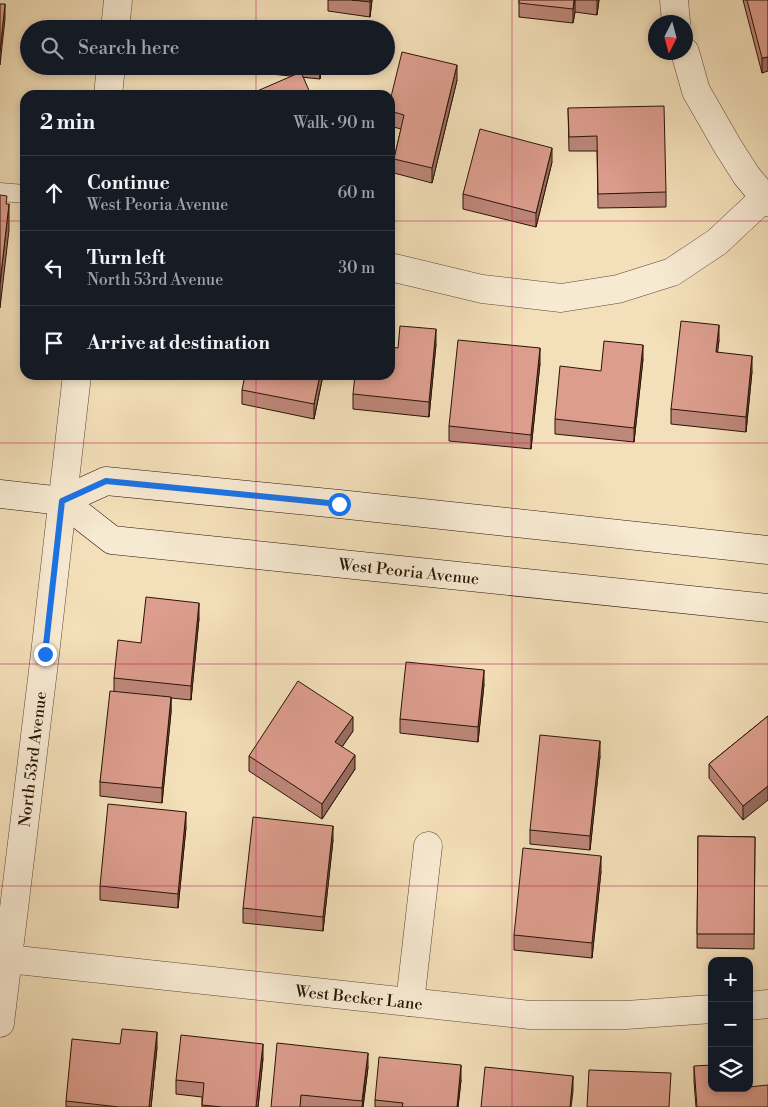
<!DOCTYPE html>
<meta charset="utf-8">
<style>
body{margin:0;font-family:"Libre Bodoni",serif;background:#242831;color:#f1f3f6}
.controls{position:absolute;right:15px;bottom:15px;display:grid;overflow:hidden;border-radius:10px;box-shadow:0 2px 8px #0003}
.controls button{width:45px;height:45px;display:grid;place-items:center;padding:0;border:0;border-bottom:1px solid #363941;background:#171b24;color:#f1f3f6;font:25px sans-serif}
.compass{position:absolute;left:648px;top:15px;width:45px;height:45px;border-radius:50%;background:#171b24;box-shadow:0 2px 8px #0003;rotate:186deg}
.stop{position:absolute;width:15px;height:15px;margin:-11px;border:4px solid #1a73e8;border-radius:50%;background:#fff}
.stop.end{background:#1a73e8;border-color:#fff;box-shadow:0 1px 5px #0008}
.list{margin:0;padding:0;list-style:none}
h2{display:flex;justify-content:space-between;align-items:center;height:65px;margin:0;padding:0 20px;font-size:21px}
h2 small{font-size:16px;font-weight:400;color:#9ea1a6}
.list li{display:grid;grid-template-columns:32px 1fr auto;gap:15px;align-items:center;box-sizing:border-box;height:75px;padding:0 20px;border-top:1px solid #363941}
.list b{display:block;font-size:19px;white-space:nowrap}
.list p{margin:0;font-size:16px;white-space:nowrap;color:#9ea1a6}
.list em{font-size:16px;font-style:normal;color:#9ea1a6}
.icon{flex:none;width:28px;height:28px;fill:none;stroke:currentColor;stroke-width:2;stroke-linecap:round;stroke-linejoin:round}
.map{position:relative;flex:none;width:768px;height:1107px;overflow:hidden}
.search{position:absolute;background:#171b24;box-shadow:0 2px 8px #0003;left:20px;top:20px;width:375px;height:55px;display:flex;align-items:center;gap:12px;box-sizing:border-box;padding:0 18px;border-radius:28px;color:#9ea1a6;font-size:19px}
.panel{position:absolute;background:#171b24;box-shadow:0 2px 8px #0003;left:20px;top:90px;width:375px;height:290px;border-radius:15px}
.map>svg:first-child{display:block}
</style>
<div class="map">
<svg width="768" height="1107" viewBox="0 0 768 1107">
<rect width="100%" height="100%" fill="#f3dfb9"/>
<filter id="stains"><feTurbulence type="fractalNoise" baseFrequency=".004" numOctaves="4"/><feColorMatrix values="0 0 0 0 .2 0 0 0 0 .09 0 0 0 0 .02 0 0 0 .5 -.17"/></filter>
<radialGradient id="worn" r=".72"><stop offset=".6" stop-color="#630" stop-opacity="0"/><stop offset="1" stop-color="#630" stop-opacity=".3"/></radialGradient>
<g fill="none" stroke-linecap="round" stroke-linejoin="round">
<g stroke="#5c4633" stroke-width="19">
<polyline id="lane" points="0,192 25,194"/>
</g>
<g stroke="#5c4633" stroke-width="29">
<g id="street">
<polyline points="674,0 676,22"/>
<polyline points="115,29 118,0"/>
<polyline points="685,52 696,91 727,145 746,175 768,202"/>
<polyline points="108,95 111,66"/>
<polyline points="390,267 482,289 561,298 618,289 672,272 717,242 764,198"/>
<polyline points="8,959 530,1015 626,1015 712,1009"/>
<polyline points="410,1002 428,846"/>
<polyline points="749,1006 768,1004"/>
<polyline points="0,1023 45,654 77,375"/>
</g>
</g>
<g stroke="#2a1306" stroke-width="29">
<g id="secondary">
<polyline points="0,494 62,501 106,481 339,504 768,550"/>
<polyline points="62,501 112,540 768,608"/>
</g>
</g>
<use href="#lane" stroke="#f7ead2" stroke-width="18"/>
<use href="#street" stroke="#f7ead2" stroke-width="28"/>
<use href="#secondary" stroke="#f7ead2" stroke-width="28"/>
</g>
<g fill="#bd8779" stroke="#2a1306">
<polygon points="328,0 372,0 370,17 328,11"/>
<polygon points="519,0 599,0 597,15 575,12 573,23 519,17"/>
<polygon points="743,0 768,0 762,73"/>
<polygon points="247,66 321,66 320,79 261,73 261,68"/>
<polygon points="457,80 432,183 394,173 394,159 401,129 390,126 390,101"/>
<polygon points="568,108 666,192 666,207 598,208 597,151 569,151"/>
<polygon points="552,162 536,227 463,209 463,194"/>
<polygon points="719,340 717,353 752,371 746,432 671,424 671,409"/>
<polygon points="436,344 429,417 353,409 353,394 398,348"/>
<polygon points="643,359 634,442 555,434 555,419 601,371"/>
<polygon points="540,363 531,449 449,441 449,426"/>
<polygon points="323,375 314,419 242,404 242,390"/>
<polygon points="199,618 191,700 171,698 171,712 162,803 100,796 100,782 114,691 114,678 141,643"/>
<polygon points="484,684 478,742 400,733 400,719"/>
<polygon points="768,716 743,820 709,778 709,764"/>
<polygon points="353,731 342,747 355,769 322,819 249,771 249,756"/>
<polygon points="600,756 590,850 530,844 530,830"/>
<polygon points="186,827 178,908 100,900 100,886"/>
<polygon points="698,836 755,837 754,949 697,948"/>
<polygon points="333,840 323,931 243,923 243,908"/>
<polygon points="601,871 592,958 514,950 514,935"/>
<polygon points="157,1047 151,1107 66,1107 66,1101"/>
<polygon points="263,1058 258,1107 202,1107 202,1097 176,1094 176,1080"/>
<polygon points="694,1066 712,1088 749,1088 768,1107 696,1107 694,1081"/>
<polygon points="368,1067 363,1107 271,1107"/>
<polygon points="461,1080 458,1107 375,1107 375,1100"/>
</g>
<g fill="#9a6e63" stroke="#2a1306">
<polygon points="370,0 372,0 370,17"/>
<polygon points="575,0 575,12 573,23 573,9"/>
<polygon points="597,0 599,0 597,15"/>
<polygon points="5,4 5,19 0,65 0,51"/>
<polygon points="768,57 768,71 762,73 762,58"/>
<polygon points="457,65 457,80 432,183 432,168"/>
<polygon points="320,66 321,66 320,79"/>
<polygon points="552,148 552,162 536,227 536,213"/>
<polygon points="9,204 9,230 0,308 0,283"/>
<polygon points="719,325 719,340 716,367 716,352"/>
<polygon points="436,329 436,344 429,417 429,402"/>
<polygon points="643,345 643,359 634,442 634,428"/>
<polygon points="540,348 540,363 531,449 531,435"/>
<polygon points="752,356 752,371 746,432 746,417"/>
<polygon points="320,375 323,375 314,419 314,404"/>
<polygon points="199,603 199,618 191,700 191,686"/>
<polygon points="484,670 484,684 478,742 478,727"/>
<polygon points="171,697 171,712 162,803 162,788"/>
<polygon points="353,717 353,731 335,757 335,742"/>
<polygon points="600,741 600,756 590,850 590,836"/>
<polygon points="355,755 355,769 322,819 322,804"/>
<polygon points="768,786 768,800 743,820 743,806"/>
<polygon points="186,812 186,827 178,908 178,894"/>
<polygon points="333,826 333,840 323,931 323,917"/>
<polygon points="601,856 601,871 592,958 592,943"/>
<polygon points="157,1032 157,1047 151,1107 149,1107"/>
<polygon points="263,1044 263,1058 258,1107 256,1107"/>
<polygon points="368,1053 368,1067 363,1107 362,1107"/>
<polygon points="461,1065 461,1080 458,1107 457,1107"/>
<polygon points="573,1076 573,1091 571,1107 570,1107"/>
</g>
<g fill="#dc9d8d" stroke="#2a1306">
<polygon points="352,0 370,0 370,2"/>
<polygon points="519,0 574,0 573,9 519,3"/>
<polygon points="747,0 768,0 768,57 762,58"/>
<polygon points="0,4 5,4 0,51"/>
<polygon points="232,22 296,29 231,29"/>
<polygon points="402,52 457,65 432,168 394,159 404,115 390,111 390,101"/>
<polygon points="301,72 311,95 248,95"/>
<polygon points="664,106 666,192 598,194 597,136 569,137 568,108"/>
<polygon points="480,129 552,148 536,213 463,194"/>
<polygon points="0,195 7,196 6,204 9,204 0,283"/>
<polygon points="681,321 719,325 716,352 752,356 746,417 671,409"/>
<polygon points="400,326 436,329 429,402 353,394 355,375 390,375 390,347 398,348"/>
<polygon points="458,340 540,348 531,435 449,426"/>
<polygon points="604,341 643,345 634,428 555,419 560,366 601,371"/>
<polygon points="245,375 320,375 314,404 242,390"/>
<polygon points="146,597 199,603 191,686 114,678 118,640 141,643"/>
<polygon points="406,662 484,670 478,727 400,719"/>
<polygon points="298,681 353,717 335,742 355,755 322,804 249,756"/>
<polygon points="110,691 171,697 162,788 100,782"/>
<polygon points="768,716 768,786 743,806 709,764"/>
<polygon points="540,735 600,741 590,836 530,830"/>
<polygon points="108,804 186,812 178,894 100,886"/>
<polygon points="253,817 333,826 323,917 243,908"/>
<polygon points="698,836 755,837 754,934 697,934"/>
<polygon points="523,848 601,856 592,943 514,935"/>
<polygon points="122,1029 157,1032 149,1107 119,1107 66,1101 72,1039 120,1044"/>
<polygon points="181,1035 263,1044 256,1107 222,1107 202,1105 204,1083 176,1080"/>
<polygon points="277,1043 368,1053 362,1101 301,1095 300,1107 271,1107"/>
<polygon points="379,1057 461,1065 457,1107 402,1107 403,1103 375,1100"/>
<polygon points="712,1065 712,1088 749,1088 749,1087 768,1085 768,1107 697,1107 694,1066"/>
<polygon points="485,1067 573,1076 570,1107 481,1107"/>
<polygon points="589,1070 671,1073 669,1107 587,1107"/>
</g>
<g fill="none" stroke-linecap="round" stroke-linejoin="round">
<polyline stroke="#1a73e8" stroke-width="6" points="45,654 62,501 106,481 339,504"/>
</g>
<path fill="none" stroke="#c2185b" stroke-width="1" stroke-opacity="0.55" d="M256 0V29M512 0V1107M256 66V95M0 221H25M390 221H768M256 375V1107M0 443H768M0 664H768M0 886H768"/>
<g text-anchor="middle" stroke-width="5" stroke-linejoin="round" paint-order="stroke">
<g font-size="16" fill="#2a1306" stroke="#f7ead2">
<text transform="translate(409 571) rotate(6)" y="6">West Peoria Avenue</text>
<text transform="translate(32 759) rotate(-83)" y="6">North 53rd Avenue</text>
<text transform="translate(359 997) rotate(6)" y="6">West Becker Lane</text>
</g>
</g>
<rect width="100%" height="100%" filter="url(#stains)"/>
<rect width="100%" height="100%" fill="url(#worn)"/>
</svg>
<div class="controls">
<button>+</button>
<button>−</button>
<button><svg class="icon" aria-label="layers" viewBox="0 0 24 24"><path d="M12 4l9 5-9 5-9-5zM3 14l9 5 9-5"/></svg></button>
</div>
<svg class="compass" viewBox="-18 -18 36 36"><path d="M0-13l5 13h-10z" fill="#e53935"/><path d="M0 13l5-13h-10z" fill="#9ea1a6"/></svg>
<div class="stop" style="left:339px;top:504px"></div>
<div class="stop end" style="left:45px;top:654px"></div>
<div class="search"><svg class="icon" aria-label="search" viewBox="0 0 24 24"><circle cx="10" cy="10" r="6"/><path d="M15 15l6 6"/></svg>Search here</div>
<section class="panel">
<h2>2 min<small>Walk · 90 m</small></h2>
<ul class="list">
<li><svg class="icon" aria-label="ahead" viewBox="0 0 24 24"><path d="M12 20V5M6 11l6-6 6 6"/></svg><div><b>Continue</b><p>West Peoria Avenue</p></div><em>60 m</em></li>
<li><svg class="icon" aria-label="left" viewBox="0 0 24 24"><path d="M17 20v-9H6M10 6l-5 5 5 5"/></svg><div><b>Turn left</b><p>North 53rd Avenue</p></div><em>30 m</em></li>
<li><svg class="icon" aria-label="arrive" viewBox="0 0 24 24"><path d="M6 21V4h12l-3 4 3 4H6"/></svg><div><b>Arrive at destination</b></div></li>
</ul>
</section>
</div>
